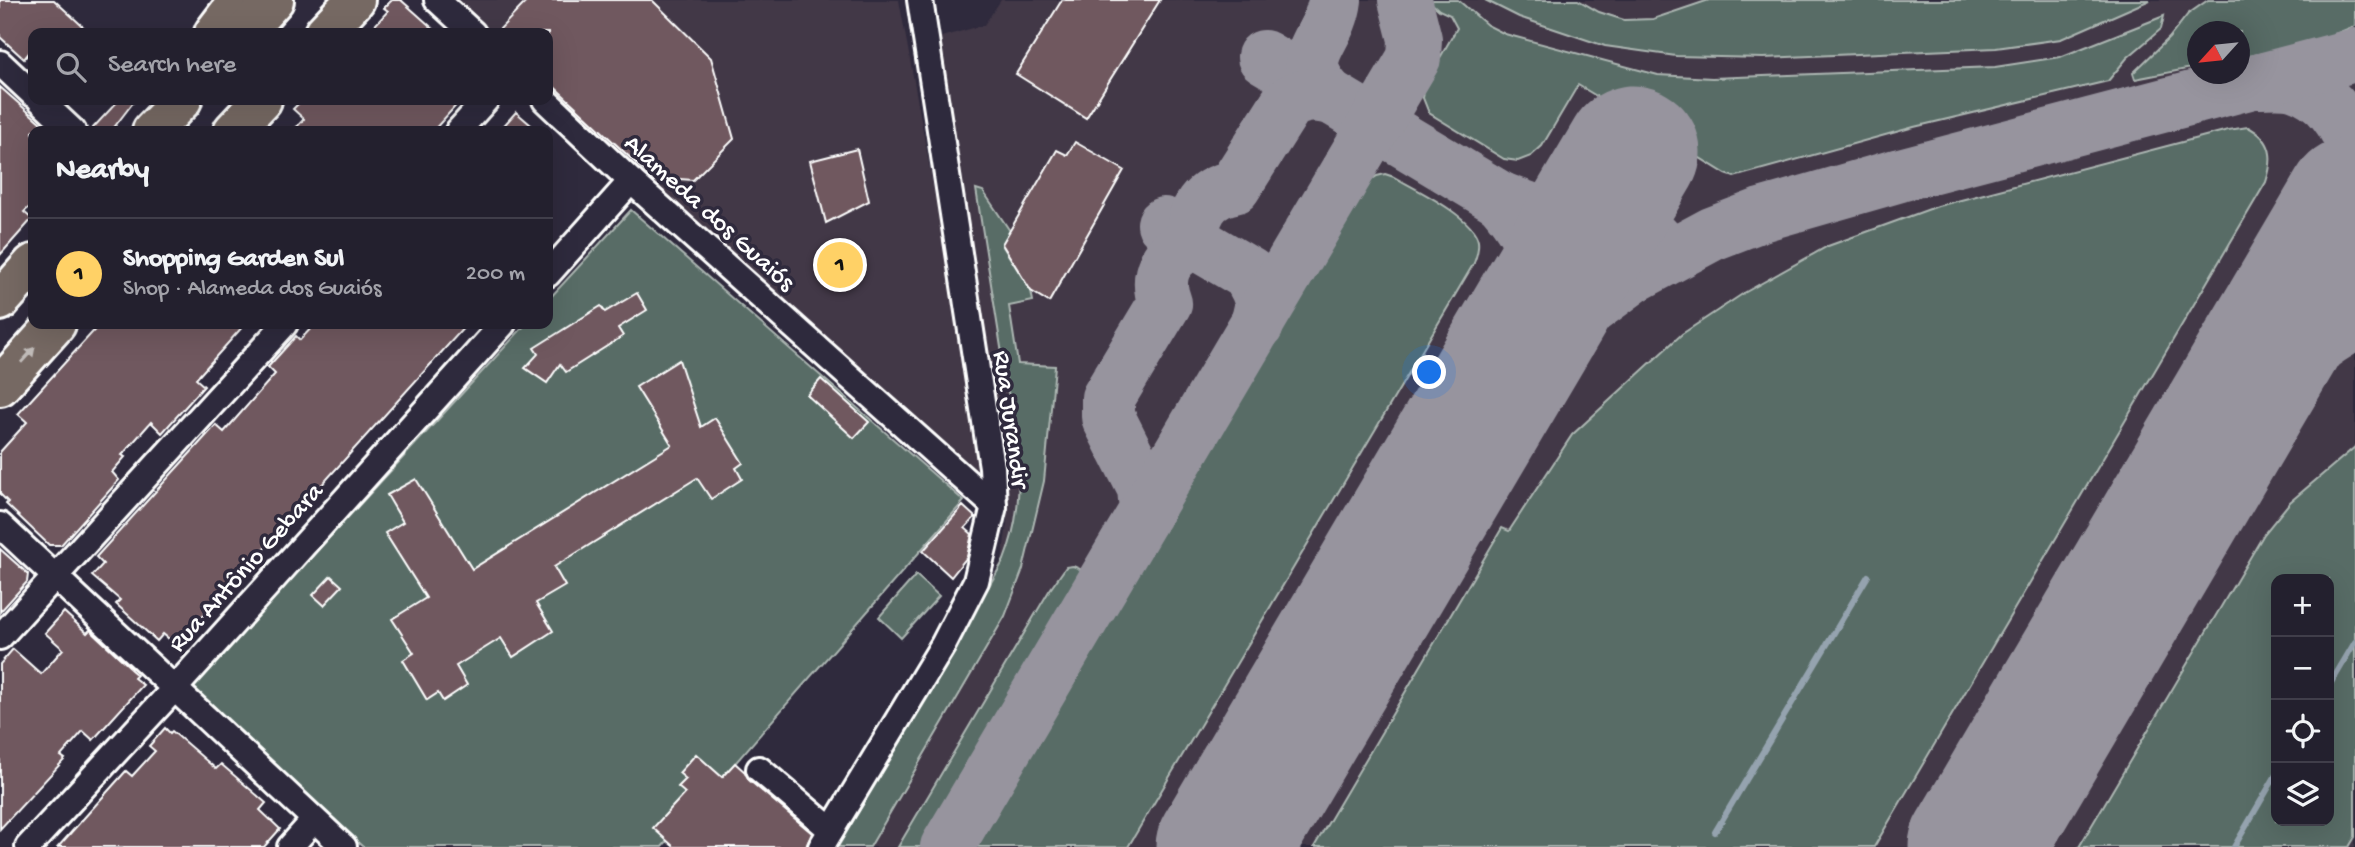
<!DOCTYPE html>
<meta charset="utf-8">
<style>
body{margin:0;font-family:"Gochi Hand",sans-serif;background:#2b2836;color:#f1f3f6}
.controls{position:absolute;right:21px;bottom:21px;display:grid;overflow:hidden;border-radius:14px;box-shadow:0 7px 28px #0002}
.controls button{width:63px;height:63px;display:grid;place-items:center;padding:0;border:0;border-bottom:2px solid #403e4a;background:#23202e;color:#f1f3f6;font:35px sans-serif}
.compass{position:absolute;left:2187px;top:21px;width:63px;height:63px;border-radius:50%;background:#23202e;box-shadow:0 7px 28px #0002;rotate:243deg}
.you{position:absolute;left:1430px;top:373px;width:24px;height:24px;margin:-18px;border:5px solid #fff;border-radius:50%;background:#1a73e8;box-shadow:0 0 0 10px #1a73e833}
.badge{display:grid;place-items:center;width:46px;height:46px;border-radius:50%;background:#ffd166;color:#111;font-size:23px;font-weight:700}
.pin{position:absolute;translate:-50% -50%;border:4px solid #fff;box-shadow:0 2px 7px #0006}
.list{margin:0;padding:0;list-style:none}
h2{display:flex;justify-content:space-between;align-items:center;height:91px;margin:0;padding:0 28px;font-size:30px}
h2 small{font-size:23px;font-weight:400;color:#a3a3aa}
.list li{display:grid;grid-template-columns:46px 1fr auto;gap:21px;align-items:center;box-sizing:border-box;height:112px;padding:0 28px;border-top:2px solid #403e4a}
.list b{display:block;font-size:26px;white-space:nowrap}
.list p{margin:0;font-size:23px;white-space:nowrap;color:#a3a3aa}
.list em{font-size:23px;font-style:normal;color:#a3a3aa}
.icon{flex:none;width:38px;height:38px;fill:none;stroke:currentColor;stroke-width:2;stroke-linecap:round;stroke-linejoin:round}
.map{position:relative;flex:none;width:2355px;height:847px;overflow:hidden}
.search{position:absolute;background:#23202e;box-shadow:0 7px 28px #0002;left:28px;top:28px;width:525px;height:77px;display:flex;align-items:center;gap:18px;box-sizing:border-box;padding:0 24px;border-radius:14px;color:#a3a3aa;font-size:26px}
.panel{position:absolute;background:#23202e;box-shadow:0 7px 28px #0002;left:28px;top:126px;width:525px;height:203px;border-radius:14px}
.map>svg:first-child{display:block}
</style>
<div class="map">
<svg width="2355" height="847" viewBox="0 0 2355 847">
<rect width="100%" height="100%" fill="#2f2a3d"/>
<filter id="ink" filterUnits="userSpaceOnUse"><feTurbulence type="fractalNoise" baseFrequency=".0143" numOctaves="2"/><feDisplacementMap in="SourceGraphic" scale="14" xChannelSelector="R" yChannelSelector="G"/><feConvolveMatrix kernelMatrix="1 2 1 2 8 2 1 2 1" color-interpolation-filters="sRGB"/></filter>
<g filter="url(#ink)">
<g fill="#423847" fill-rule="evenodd">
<polygon points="454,0 899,0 988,484 814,340 548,92 548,33 488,33"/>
<path d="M1001 0H2355V847H835L1002 560 1007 524 1005 483 934 39 984 25ZM2198 32H2240V74H2198ZM2276 579H2329V821H2276Z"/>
</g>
<g fill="#586c66" stroke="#acb6b2" stroke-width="2" fill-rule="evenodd">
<polygon points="1428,0 1458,0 1487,25 1505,34 1658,75 1712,78 1995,67 2060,57 2164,16 2161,29 2127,58 2108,81 1914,127 1734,177 1726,174 1671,140 1680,118 1635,92 1625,113 1578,85 1542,146 1531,156 1518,161 1504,159 1429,113 1423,98 1425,84 1457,28 1450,15 1439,10"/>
<polygon points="1485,0 1578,0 1599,12 1624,20 1653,19 1709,0 2150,0 2061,39 1996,48 1763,58 1676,56 1605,46 1519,17"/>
<polygon points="2208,0 2355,0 2355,26 2315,42 2240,58 2240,32 2198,32 2197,67 2135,79 2133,73 2169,38 2188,14"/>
<path d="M2248 127C2273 140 2274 158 2266 182L1874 847H1314L1502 528 1509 531 1572 435 1682 334 1744 293 1828 246 1938 206 2228 130Z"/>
<path d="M1385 174 1394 177C1415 189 1474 217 1478 241 1479 248 1477 255 1474 263L1128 847H968L1359 188 1377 176Z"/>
<path d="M976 189 983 191 1010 231 1002 245 1031 291 1033 301 1009 306 1018 364 1055 366 1044 481 1023 569 1005 616 870 847H838L1004 560C1018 524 1020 494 1018 455Z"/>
<polygon points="631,210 964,501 662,847 363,847 189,690 526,324 548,324 548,300"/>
<path d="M2355 447V837L2349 847H2079L2264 534 2290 502ZM2276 579H2329V821H2276Z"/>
<polygon points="1073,566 1080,569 1084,581 1078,597 930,847 898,847 1049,591 1066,567"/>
<polygon points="916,575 939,596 901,638 879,617"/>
</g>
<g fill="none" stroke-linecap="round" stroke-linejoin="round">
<g stroke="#95a3af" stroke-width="6">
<polyline points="2329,686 2355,642"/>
<polyline points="1715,832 1868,576"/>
<polyline points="2234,847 2276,775"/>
</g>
<g stroke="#97949e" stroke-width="54">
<polyline points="1264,57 1501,199"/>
<path d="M2258 82C2270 82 2284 80 2296 84 2327 94 2347 123 2355 153"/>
<path d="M1331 98C1289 56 1330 43 1335 0"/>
<polyline points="2346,219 2355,186"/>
<polyline points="1164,224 1249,274 1257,289 1262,303 1257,325"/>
<polyline points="1564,269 1656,240"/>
<path d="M1526 334C1541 271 1545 251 1501 199L1554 218 1590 224"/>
<path d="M2206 457C2253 401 2290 360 2355 323"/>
<path d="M1146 510 1144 488 1108 417V398L1165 303C1154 275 1166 252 1195 242 1189 213 1206 192 1234 187L1286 105C1300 94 1314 94 1331 98"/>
<polyline points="1421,512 1508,382 1570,323 1632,277 1712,234 1761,215 1900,175 2355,55"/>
<polyline points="947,847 1414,58 1415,39 1405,0"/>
</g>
<g stroke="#97949e" stroke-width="135">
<polyline points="1223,847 1633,153"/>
<polyline points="1976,847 2355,204"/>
</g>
</g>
<g fill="#6f585f" stroke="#fff" stroke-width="2">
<polygon points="0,0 54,0 90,33 33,33 33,48 24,59 0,37"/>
<polygon points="392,0 401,0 438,33 368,33 388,11 384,8"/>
<polygon points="528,0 652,0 711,58 734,139 693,180 651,177 548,81 548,33 496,33"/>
<polygon points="1062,0 1160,0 1086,118 1016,74"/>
<polygon points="0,87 50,131 33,131 33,204 24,212 32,219 0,255"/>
<polygon points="119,100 135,100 112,130 91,130"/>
<polygon points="302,100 461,100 433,131 293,131 304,119 293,109"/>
<polygon points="516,112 538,131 499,131"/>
<polygon points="1075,142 1124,170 1049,302 1031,291 1002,244 1057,150 1067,155"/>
<polygon points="857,149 869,201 826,223 810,161"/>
<polygon points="637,293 647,310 618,328 623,336 566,372 560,364 547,383 525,368 538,354 534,348 601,306 605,312"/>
<polygon points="100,324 245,324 196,379 204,386 162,433 151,422 122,455 125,457 112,472 119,480 61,545 49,545 6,504 8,502 0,494 0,452 27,422 18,414"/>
<polygon points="315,324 467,324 197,623 194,621 174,643 163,634 157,641 116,604 120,600 92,576 103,564 96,557 216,425 224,432 275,374 268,367 296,336 300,340"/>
<polygon points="679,360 701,427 715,418 743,463 736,468 742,479 711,499 697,478 554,567 565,586 536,603 553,631 513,657 501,638 456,666 467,685 443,701 438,693 427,700 403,660 414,653 392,619 426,598 385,533 403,522 387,495 416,479 472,569 672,445 636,387"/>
<polygon points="821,379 869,422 854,438 807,395"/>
<polygon points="963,506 975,517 965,528 972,534 967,557 951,577 923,551"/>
<polygon points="0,549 28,574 27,582 0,612"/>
<polygon points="331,576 342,586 324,605 313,595"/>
<polygon points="64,612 87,633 90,630 131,668 130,669 137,675 134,678 143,685 93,740 83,731 61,756 65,759 0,829 0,664 13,649 41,674 63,649 45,633"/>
<polygon points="165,728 170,733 172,731 216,769 221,764 266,803 260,810 280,829 264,847 58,847 126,771 132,776 155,751 149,746"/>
<polygon points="696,754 722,777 735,763 745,772 749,780 812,833 806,847 674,847 653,828 685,793 678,787 686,779 679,773"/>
</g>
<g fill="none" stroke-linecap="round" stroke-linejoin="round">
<g stroke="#fff" stroke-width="30">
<g id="minor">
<polyline points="437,0 473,33"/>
<polyline points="0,63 33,94"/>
<polyline points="40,100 73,131"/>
<polyline points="545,100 631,181 994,506"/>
<polyline points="458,131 486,100"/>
<polyline points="548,274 631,181"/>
<polyline points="0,525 344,847"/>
<polyline points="0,637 285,324"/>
<polyline points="759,769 831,830"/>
<polyline points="28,847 175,688 503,324"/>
<polyline points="290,847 314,820"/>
<polyline points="821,847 943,645 976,581 994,506 992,467 920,0"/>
</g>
</g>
<g stroke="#fff" stroke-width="44">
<g id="trunk">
<polyline points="214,33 239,0"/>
<polyline points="244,33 274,0"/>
<polyline points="324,33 355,0"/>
<polyline points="152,131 182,100"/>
<polyline points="233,131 262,100"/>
<polyline points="0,301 33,264"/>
<polyline points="0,386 56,324"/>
</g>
</g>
<use href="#minor" stroke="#2f2a3d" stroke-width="24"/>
<use href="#trunk" stroke="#766964" stroke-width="38"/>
</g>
<defs><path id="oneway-solid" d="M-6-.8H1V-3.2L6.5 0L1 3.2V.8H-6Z" transform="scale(1.75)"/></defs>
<use fill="#c1bcb9" href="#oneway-solid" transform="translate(28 355) rotate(-48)"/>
</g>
<g text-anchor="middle" stroke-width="7" stroke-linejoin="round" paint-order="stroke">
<g font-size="26" fill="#fff" stroke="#2f2a3d">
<text transform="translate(711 211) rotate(42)" y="9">Alameda dos Guaiós</text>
<text transform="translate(1013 419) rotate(82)" y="9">Rua Jurandir</text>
<text transform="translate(244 566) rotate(-48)" y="9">Rua Antônio Gebara</text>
</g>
</g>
</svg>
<div class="controls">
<button>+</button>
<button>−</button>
<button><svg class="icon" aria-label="locate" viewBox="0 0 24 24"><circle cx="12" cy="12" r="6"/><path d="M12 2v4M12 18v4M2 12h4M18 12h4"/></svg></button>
<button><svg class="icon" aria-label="layers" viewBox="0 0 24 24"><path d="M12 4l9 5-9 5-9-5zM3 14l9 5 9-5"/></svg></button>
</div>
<svg class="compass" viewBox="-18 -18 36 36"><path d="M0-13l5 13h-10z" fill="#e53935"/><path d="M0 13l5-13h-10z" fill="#a3a3aa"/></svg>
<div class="you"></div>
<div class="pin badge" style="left:840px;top:265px">1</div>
<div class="search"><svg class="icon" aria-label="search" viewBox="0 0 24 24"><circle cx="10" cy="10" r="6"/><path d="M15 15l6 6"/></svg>Search here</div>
<section class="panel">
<h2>Nearby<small></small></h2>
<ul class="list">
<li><span class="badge">1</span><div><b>Shopping Garden Sul</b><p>Shop · Alameda dos Guaiós</p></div><em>200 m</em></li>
</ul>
</section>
</div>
